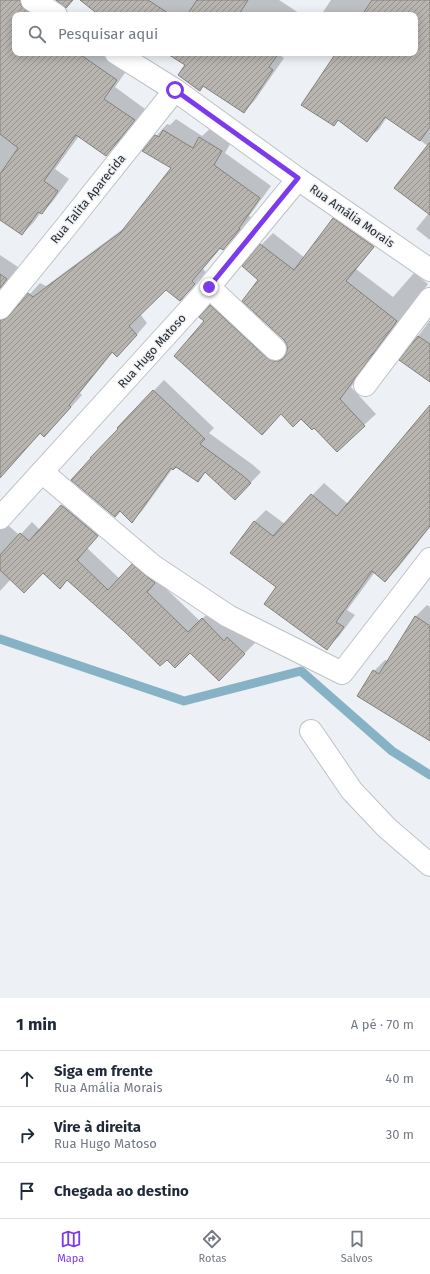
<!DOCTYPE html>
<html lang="pt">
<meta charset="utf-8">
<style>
body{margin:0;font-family:"Fira Sans",sans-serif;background:#f2f2f3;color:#1f2937}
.stop{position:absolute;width:12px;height:12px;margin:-9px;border:3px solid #7c3aed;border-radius:50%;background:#fff}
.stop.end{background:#7c3aed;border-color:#fff;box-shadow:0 1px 4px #0008}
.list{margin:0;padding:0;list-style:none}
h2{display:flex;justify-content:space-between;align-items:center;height:52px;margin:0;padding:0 16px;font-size:17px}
h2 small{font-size:13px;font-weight:400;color:#747a83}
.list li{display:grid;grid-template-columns:26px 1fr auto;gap:12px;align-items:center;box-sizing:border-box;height:56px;padding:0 16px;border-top:1px solid #e0e1e3}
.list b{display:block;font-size:15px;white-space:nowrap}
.list p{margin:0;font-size:13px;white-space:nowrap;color:#747a83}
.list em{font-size:13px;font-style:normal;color:#747a83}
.icon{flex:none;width:22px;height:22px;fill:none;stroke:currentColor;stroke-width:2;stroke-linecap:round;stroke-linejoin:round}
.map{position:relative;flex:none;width:430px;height:998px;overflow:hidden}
.search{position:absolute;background:#fff;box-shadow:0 2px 10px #0003;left:12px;right:12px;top:12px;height:44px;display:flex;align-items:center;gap:10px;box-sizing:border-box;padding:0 14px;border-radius:8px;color:#747a83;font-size:15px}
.sheet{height:220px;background:#fff}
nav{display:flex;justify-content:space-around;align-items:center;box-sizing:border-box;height:56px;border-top:1px solid #e0e1e3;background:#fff;font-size:11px;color:#747a83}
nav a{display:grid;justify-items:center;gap:2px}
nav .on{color:#7c3aed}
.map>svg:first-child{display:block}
</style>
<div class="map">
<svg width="430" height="998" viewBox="0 0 430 998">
<defs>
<pattern id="building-hatch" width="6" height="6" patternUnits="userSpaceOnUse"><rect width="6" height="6" fill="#b8b4b0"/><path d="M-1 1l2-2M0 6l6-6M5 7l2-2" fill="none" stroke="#96928f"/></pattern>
</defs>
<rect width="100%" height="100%" fill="#edf1f5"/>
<g fill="#0003">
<polygon points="0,0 38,0 62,15 15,15 15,53 99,53 108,59 134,60 115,87 145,109 117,144 106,155 79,136 55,169 69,179 53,201 42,213 41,212 34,222 22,234 0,218"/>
<polygon points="81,0 279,0 302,15 101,15"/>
<polygon points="331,0 430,0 430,240 416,229 429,213 428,146 387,117 379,129 367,140 339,120 333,125 337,53 415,53 415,15 321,15"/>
<polygon points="168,53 282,53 280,55 284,58 255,100 244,112 205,85 199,91 179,76 186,65"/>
<polygon points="176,119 202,136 212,127 233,139 225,153 271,186 249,216 251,217 234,238 223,249 221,247 203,269 206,272 191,289 180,300 166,289 140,314 147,323 128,345 113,352 80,393 82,395 56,424 44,436 41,433 10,465 0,472 0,302 10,309 17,308 40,283 46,286 127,226 172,167 156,136 167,124 170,125"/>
<polygon points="346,207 384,235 356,269 393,297 414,273 428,284 351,387 376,414 337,450 314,426 301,417 281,413 205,321 211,306 222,294 285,350 288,350 288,345 259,280 261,245 273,233 305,258 334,219"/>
<polygon points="0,255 18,267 0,291"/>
<polygon points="430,320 430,365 401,360"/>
<polygon points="164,380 214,428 209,433 253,465 261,472 235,499 206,472 198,481 176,466 173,468 142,511 132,521 119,429 118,428"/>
<polygon points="430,407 430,527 397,569 385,580 375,572 347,610 355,615 339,636 327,648 278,587 254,522 266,510 285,524 324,483 348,504"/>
<polygon points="74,494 109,524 87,548 120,579 144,554 157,580 200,621 214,607 239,626 256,642 219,679 190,651 167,659 125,631 67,579 43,572 11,579 0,591 0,518 18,534 20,533 21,534 32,522 40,530"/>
<polygon points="427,605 430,607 430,740 374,671 385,660 388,661 416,616"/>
</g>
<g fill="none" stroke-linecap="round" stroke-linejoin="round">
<polyline stroke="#87b2c5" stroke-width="9" points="0,639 184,701 301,671 392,751 430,775"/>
</g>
<g fill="url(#building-hatch)" stroke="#85817e">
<polygon points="0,0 20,0 21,6 32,15 15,15 15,53 78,53 117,80 104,99 135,120 106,156 76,135 44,181 58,191 42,214 38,212 22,235 0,220 0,174 18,148 0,134"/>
<polygon points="56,0 73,0 66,8"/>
<polygon points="80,0 148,0 171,15 99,15"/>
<polygon points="197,0 248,0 240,13 243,15 187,15"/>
<polygon points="372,0 430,0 430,127 420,141 385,117 367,142 338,120 334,126 301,105 336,53 415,53 415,15 362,15"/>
<polygon points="166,53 279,53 269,67 273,70 244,113 203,86 200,91 178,75 185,65"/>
<polygon points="163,130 193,148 199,137 222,151 214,165 260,198 239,228 240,229 223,250 220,248 192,281 195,284 180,301 166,290 129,326 137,335 117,357 112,352 69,405 71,407 44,437 40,433 0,478 0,320 5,319 9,316 28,293 33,297 121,232 171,168 142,151 155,135 159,137"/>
<polygon points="430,142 430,215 394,188"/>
<polygon points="333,218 374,247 346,281 397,321 340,399 365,426 337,452 314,428 312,430 301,419 293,427 281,414 262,435 174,356 204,321 199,317 210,305 267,358 273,361 279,361 284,358 287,351 287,345 284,340 242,301 258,280 242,266 260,244 294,270"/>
<polygon points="0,274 7,279 0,288"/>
<polygon points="418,336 430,344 430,382 399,360"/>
<polygon points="153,390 205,439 200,444 242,475 251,483 235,500 205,472 198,482 176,467 173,470 171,468 132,523 120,511 115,517 71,480 91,458 90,458 118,429 117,428"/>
<polygon points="430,405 430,526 385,582 372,571 336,622 344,627 327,650 264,604 276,587 230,553 254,521 273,536 311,494 337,516"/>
<polygon points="61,505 98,536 77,560 108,590 132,564 155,583 147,592 188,632 202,618 224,641 227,637 245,654 219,681 190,653 175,668 167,660 160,666 124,631 67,580 60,589 43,573 24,593 0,570 0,555 20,533 29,541"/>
<polygon points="415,616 430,626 430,741 357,696 373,670 379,674"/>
</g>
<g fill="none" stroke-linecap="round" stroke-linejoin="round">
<g stroke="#bec2c6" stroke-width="24">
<g id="street">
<polyline points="32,0 56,15"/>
<polyline points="116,53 175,90 298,179 430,270"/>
<polyline points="209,287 275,349"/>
<polyline points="0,308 65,228 175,90"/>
<polyline points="365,385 430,299"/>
<polyline points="42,472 153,566 228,616 342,673 430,559"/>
<polyline points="0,518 199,299 298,179"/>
<polyline points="311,731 352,791 387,828 430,865"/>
</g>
</g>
<use href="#street" stroke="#fff" stroke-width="22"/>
</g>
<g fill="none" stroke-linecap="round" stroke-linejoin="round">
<polyline stroke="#7c3aed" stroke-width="5" points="175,90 298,178 209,287"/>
</g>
<g text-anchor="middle" stroke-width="3" stroke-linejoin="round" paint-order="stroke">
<g font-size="12" fill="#28292a" stroke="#edf1f5">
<text transform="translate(88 199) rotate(-51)" y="4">Rua Talita Aparecida</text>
<text transform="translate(352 216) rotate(35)" y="4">Rua Amália Morais</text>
<text transform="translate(152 351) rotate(-48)" y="4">Rua Hugo Matoso</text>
</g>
</g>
</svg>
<div class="stop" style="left:175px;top:90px"></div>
<div class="stop end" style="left:209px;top:287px"></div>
<div class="search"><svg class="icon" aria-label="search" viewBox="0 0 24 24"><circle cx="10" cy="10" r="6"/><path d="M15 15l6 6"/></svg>Pesquisar aqui</div>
</div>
<section class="sheet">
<h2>1 min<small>A pé · 70 m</small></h2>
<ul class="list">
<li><svg class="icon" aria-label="ahead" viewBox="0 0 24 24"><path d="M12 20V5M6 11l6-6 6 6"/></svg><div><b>Siga em frente</b><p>Rua Amália Morais</p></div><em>40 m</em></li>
<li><svg class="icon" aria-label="right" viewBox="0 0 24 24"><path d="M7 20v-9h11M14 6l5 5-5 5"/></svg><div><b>Vire à direita</b><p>Rua Hugo Matoso</p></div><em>30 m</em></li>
<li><svg class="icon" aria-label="arrive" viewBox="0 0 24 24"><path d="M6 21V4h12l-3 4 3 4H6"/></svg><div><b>Chegada ao destino</b></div></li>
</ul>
</section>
<nav>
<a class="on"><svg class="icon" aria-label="map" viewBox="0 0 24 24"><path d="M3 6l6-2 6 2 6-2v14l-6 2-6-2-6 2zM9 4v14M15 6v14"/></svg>Mapa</a>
<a><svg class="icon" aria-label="directions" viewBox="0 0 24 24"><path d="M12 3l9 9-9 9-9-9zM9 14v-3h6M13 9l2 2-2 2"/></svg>Rotas</a>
<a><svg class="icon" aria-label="saved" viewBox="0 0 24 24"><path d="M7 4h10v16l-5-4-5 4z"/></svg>Salvos</a>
</nav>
